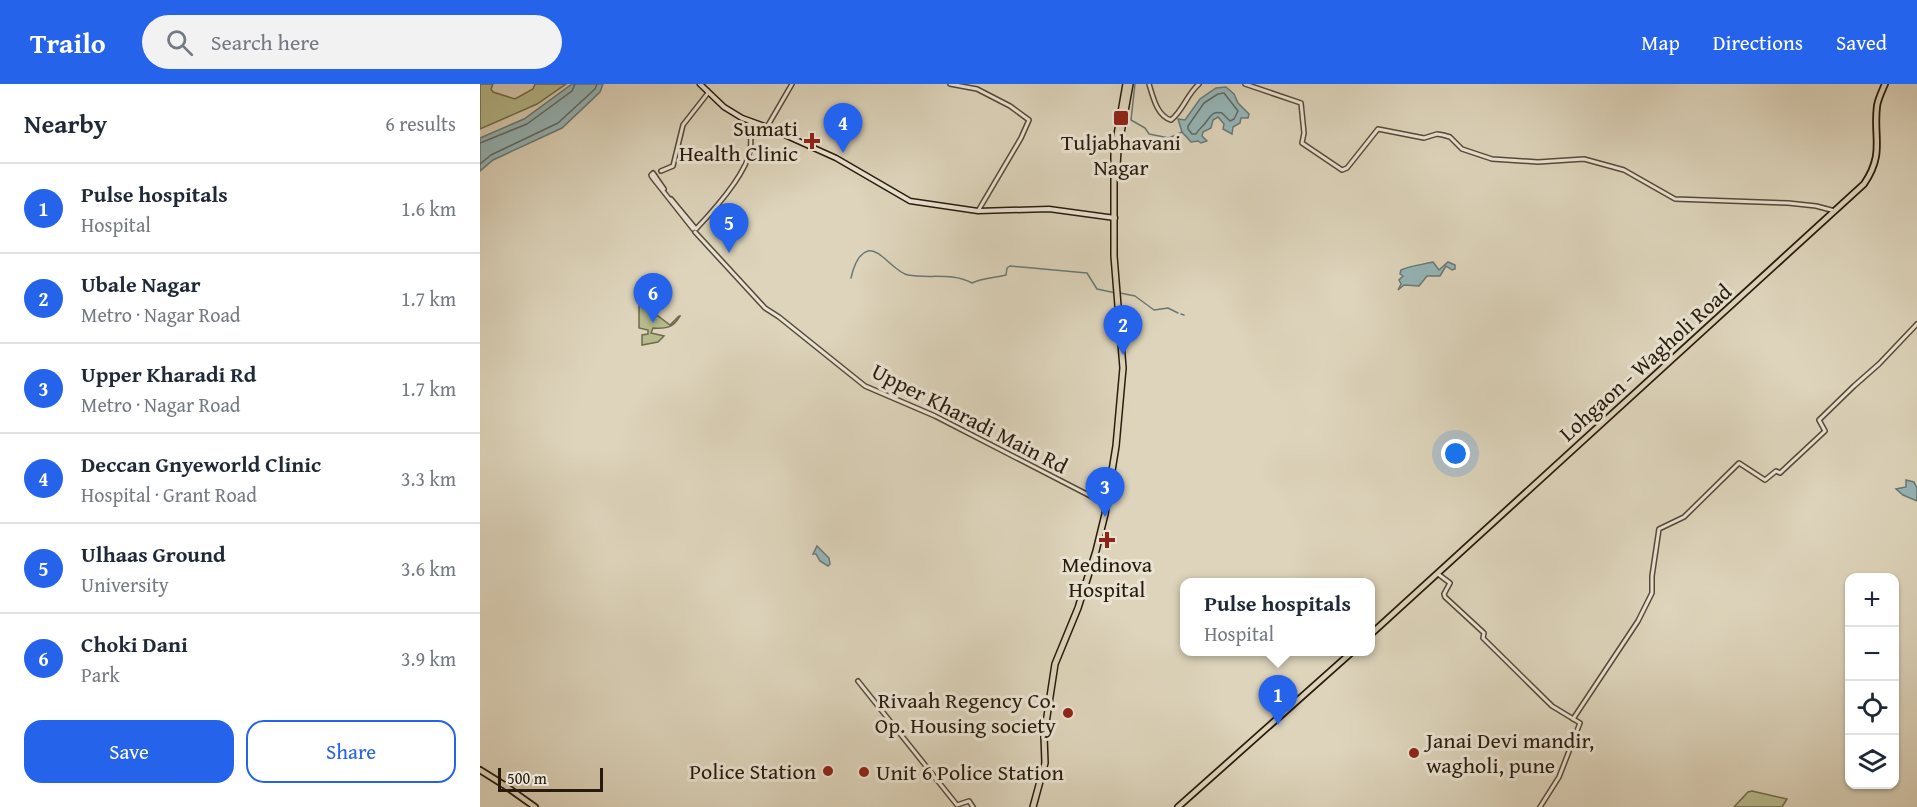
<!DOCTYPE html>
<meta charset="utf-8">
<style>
body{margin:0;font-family:"Gentium Book Plus",serif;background:#f2f2f3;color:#1f2937}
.controls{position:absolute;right:18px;bottom:18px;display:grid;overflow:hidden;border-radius:12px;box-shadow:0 2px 4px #0004}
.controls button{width:54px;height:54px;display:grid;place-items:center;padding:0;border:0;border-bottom:2px solid #e0e1e3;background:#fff;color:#1f2937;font:30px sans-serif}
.scale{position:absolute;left:18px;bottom:15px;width:105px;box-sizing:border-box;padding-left:6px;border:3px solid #291b0c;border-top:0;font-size:16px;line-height:21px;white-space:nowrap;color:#291b0c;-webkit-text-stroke:4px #e9e3d3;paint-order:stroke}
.you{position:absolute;left:976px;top:370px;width:21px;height:21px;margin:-15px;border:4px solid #fff;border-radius:50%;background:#1a73e8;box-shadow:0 0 0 9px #1a73e833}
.badge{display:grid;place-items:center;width:39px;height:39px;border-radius:50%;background:#2563eb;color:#fff;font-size:20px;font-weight:700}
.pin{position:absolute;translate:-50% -50px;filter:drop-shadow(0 2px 3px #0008)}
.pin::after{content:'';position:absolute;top:32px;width:21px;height:18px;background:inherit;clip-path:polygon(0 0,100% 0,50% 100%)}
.popup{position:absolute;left:700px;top:494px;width:195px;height:78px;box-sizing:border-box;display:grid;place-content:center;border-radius:12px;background:#fff;filter:drop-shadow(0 2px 4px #0005);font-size:20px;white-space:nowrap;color:#747a83}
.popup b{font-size:22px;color:#1f2937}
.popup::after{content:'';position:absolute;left:50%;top:100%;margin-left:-12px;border:12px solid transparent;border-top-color:#fff}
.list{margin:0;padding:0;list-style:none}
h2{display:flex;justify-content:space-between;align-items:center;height:78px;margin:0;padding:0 24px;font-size:26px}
h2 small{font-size:20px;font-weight:400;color:#747a83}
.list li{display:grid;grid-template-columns:39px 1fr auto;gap:18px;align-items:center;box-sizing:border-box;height:90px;padding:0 24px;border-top:2px solid #e0e1e3}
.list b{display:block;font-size:22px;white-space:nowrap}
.list p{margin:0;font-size:20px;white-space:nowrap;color:#747a83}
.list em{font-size:20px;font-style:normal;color:#747a83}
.actions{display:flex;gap:12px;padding:18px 24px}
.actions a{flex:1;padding:14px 0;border:2px solid #2563eb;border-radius:18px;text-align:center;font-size:21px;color:#2563eb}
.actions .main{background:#2563eb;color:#fff}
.icon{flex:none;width:33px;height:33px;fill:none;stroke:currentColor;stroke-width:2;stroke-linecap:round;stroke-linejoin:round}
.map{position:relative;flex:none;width:1437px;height:723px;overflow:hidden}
header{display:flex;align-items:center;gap:36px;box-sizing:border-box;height:84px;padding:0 30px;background:#2563eb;color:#fff}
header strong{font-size:28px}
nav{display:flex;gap:33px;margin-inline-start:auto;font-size:21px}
.search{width:420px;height:54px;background:#f2f2f3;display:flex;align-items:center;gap:15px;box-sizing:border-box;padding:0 21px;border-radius:33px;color:#747a83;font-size:22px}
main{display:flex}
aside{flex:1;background:#fff}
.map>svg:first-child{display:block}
</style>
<header>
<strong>Trailo</strong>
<div class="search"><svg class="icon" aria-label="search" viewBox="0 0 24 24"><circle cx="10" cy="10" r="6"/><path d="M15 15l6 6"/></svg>Search here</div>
<nav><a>Map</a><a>Directions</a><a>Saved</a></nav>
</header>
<main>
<aside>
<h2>Nearby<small>6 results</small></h2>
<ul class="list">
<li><span class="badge">1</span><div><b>Pulse hospitals</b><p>Hospital</p></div><em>1.6 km</em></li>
<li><span class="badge">2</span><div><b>Ubale Nagar</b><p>Metro · Nagar Road</p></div><em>1.7 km</em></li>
<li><span class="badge">3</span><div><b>Upper Kharadi Rd</b><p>Metro · Nagar Road</p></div><em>1.7 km</em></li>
<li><span class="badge">4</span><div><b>Deccan Gnyeworld Clinic</b><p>Hospital · Grant Road</p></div><em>3.3 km</em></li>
<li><span class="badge">5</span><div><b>Ulhaas Ground</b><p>University</p></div><em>3.6 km</em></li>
<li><span class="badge">6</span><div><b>Choki Dani</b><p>Park</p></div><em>3.9 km</em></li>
</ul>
<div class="actions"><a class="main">Save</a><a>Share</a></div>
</aside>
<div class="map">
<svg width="1437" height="723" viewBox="0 0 1437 723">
<rect width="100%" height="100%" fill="#ddd4bb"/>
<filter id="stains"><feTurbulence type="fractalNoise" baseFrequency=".00333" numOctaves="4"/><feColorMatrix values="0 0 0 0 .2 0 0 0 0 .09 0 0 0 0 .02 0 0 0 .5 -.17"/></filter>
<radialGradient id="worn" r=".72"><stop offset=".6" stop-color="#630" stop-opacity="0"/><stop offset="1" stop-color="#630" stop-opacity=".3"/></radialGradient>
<g fill="#b7bb8c" stroke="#706b4c" stroke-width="1.5">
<polygon points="0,0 13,0 11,5 13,8 35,15 53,5 55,0 86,0 57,20 0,45"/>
<path d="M163 218 170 221V231L178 232 190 241 199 232H200C193 244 186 245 173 244L171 249 184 252 178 258 162 261V251L168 250V246L159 244V222Z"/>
<polygon points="1272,707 1307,715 1302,723 1254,723 1268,708"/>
</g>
<g fill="#95b6b9" stroke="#6a7874" stroke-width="1.5">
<polygon points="92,0 123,0 120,8 82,44 13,76 0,87 0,54 44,35"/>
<polygon points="746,3 754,10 758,19 769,30 768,34 761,34 760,39 753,43 752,50 743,45 744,40 738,33 733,36 731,44 723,48 722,52 727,57 721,59 718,57 711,58 702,48 698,35 705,36 720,15 736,4"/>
<path d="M953 178 959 186 968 178 975 181V185L972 186 966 182 960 192H947L939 202 924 201 918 206 921 200 919 196 923 192 920 190 921 186C933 181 941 181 953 178Z"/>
<polygon points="1426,396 1434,398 1437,404 1437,417 1423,411 1416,405 1426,403"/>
<polygon points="337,462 349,474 350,480 348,482 340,477 336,470 333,470"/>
</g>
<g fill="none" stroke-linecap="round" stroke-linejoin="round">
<g stroke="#5f6862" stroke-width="1.5">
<path d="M738 10 744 9 758 27 754 35 750 37 742 29C732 27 731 32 726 38 723 43 719 44 716 50H712L708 45V42L724 19Z"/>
<polyline points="0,59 47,40 92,7 95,0"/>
<polyline points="0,80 11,71 78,39 115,5 117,0"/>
</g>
<g stroke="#6a7874" stroke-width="1.5">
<polyline points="655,0 651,36 665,44 669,50 689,54 702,48"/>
<path d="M371 194C373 185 377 170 388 167 400 164 415 189 428 191 448 195 472 188 492 199 502 194 515 194 526 191L527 184 530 182 607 189 617 205 636 209"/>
<polyline points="640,209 655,212 674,226 688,224 698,229"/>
<polyline points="701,230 704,231"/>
</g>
<g stroke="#564938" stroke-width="6">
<g id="tertiary">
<polyline points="470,0 497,5 530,22 549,36 541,54 498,127"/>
<path d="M669 0C673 13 677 32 691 36 703 27 707 10 719 0"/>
<polyline points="765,0 821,19 824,49 822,59 862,86 867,84 898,45 944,54 957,50 963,51 970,53 982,65 1012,75 1058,78 1104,75 1144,86 1195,115 1308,119 1336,122 1355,127"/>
<polyline points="287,43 312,0"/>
<polyline points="181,87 193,82 203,41 228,9"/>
<polyline points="175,92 184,105"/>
<polyline points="172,93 171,91 173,89 175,92 172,93 213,145"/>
<polyline points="191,115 215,144"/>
<path d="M216 145C234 126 265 92 270 67 272 58 270 47 270 38"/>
<polyline points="215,148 285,224 299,233 385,302 455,332 626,420"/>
<polyline points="958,490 970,499 964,510 965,513 1004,549 1003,554 1005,556 1072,622 1100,639 1079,693 1060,723"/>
<polyline points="378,597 477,721 489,717 493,723"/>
<polyline points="1093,635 1158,537 1172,509 1172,492 1179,445 1204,433 1259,379 1285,396 1296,387 1300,389 1345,347 1339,336 1374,302 1399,280 1437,240"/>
</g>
</g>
<g stroke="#291b0c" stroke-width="7">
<polyline id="secondary" points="220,0 244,23 262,34 287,43 356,74 430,117 498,127 569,125 635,134"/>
</g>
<g stroke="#291b0c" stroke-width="8">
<g id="primary">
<path d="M891 550 1384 100C1405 69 1393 54 1397 22 1398 15 1402 7 1405 0"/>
<polyline points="0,686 24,701 55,723"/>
<polyline points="698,723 872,568"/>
</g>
</g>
<g stroke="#291b0c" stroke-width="8">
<g id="trunk">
<polyline points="637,83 638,65 650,0"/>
<polyline points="553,723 565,679 564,652 575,580 598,524 616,467 625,430 636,362 643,284 634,172 634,68 646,0"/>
</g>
</g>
<use href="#tertiary" stroke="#e9e3d3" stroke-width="3"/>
<use href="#secondary" stroke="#e9e3d3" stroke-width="4"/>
<use href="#primary" stroke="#ddd4bb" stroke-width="4.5"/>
<use href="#trunk" stroke="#ddd4bb" stroke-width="5"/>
</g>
<g fill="#8f2418" stroke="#e9e3d3" stroke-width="2">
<rect x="633" y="26" width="16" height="16" rx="3"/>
<path d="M329 48h6v6h6v6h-6v6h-6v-6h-6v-6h6z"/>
<path d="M624 447h6v6h6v6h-6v6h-6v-6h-6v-6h6z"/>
<circle cx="588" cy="629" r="6"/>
<circle cx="934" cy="669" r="6"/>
<circle cx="348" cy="687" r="6"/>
<circle cx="384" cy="688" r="6"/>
</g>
<g text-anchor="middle" stroke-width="6" stroke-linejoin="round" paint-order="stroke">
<g font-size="22" fill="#291b0c" stroke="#e9e3d3" text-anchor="end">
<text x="318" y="52">Sumati<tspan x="318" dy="25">Health Clinic</tspan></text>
<text x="641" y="66" text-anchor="middle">Tuljabhavani<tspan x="641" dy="25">Nagar</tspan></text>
<text x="627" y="488" text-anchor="middle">Medinova<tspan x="627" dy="25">Hospital</tspan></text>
<text x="576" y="624">Rivaah Regency Co.<tspan x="576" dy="25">Op. Housing society</tspan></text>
<text x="946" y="664" text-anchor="start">Janai Devi mandir,<tspan x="946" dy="25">wagholi, pune</tspan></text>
<text x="336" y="695">Police Station</text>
<text x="396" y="696" text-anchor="start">Unit 6 Police Station</text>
</g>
<g font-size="22" fill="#291b0c" stroke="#e9e3d3">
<text transform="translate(1165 278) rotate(-42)" y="8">Lohgaon - Wagholi Road</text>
<text transform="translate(490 334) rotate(27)" y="8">Upper Kharadi Main Rd</text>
</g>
</g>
<rect width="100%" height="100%" filter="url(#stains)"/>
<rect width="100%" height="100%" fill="url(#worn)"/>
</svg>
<div class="controls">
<button>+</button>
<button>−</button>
<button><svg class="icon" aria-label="locate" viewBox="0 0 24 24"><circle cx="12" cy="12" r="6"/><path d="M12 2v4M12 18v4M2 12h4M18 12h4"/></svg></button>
<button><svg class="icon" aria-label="layers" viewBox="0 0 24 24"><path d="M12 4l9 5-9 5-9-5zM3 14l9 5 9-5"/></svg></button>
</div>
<div class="scale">500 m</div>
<div class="you"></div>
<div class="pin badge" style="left:798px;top:641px">1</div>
<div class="popup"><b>Pulse hospitals</b>Hospital</div>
<div class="pin badge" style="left:643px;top:271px">2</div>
<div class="pin badge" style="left:625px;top:433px">3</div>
<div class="pin badge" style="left:363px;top:69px">4</div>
<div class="pin badge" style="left:249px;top:169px">5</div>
<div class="pin badge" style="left:173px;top:239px">6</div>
</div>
</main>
